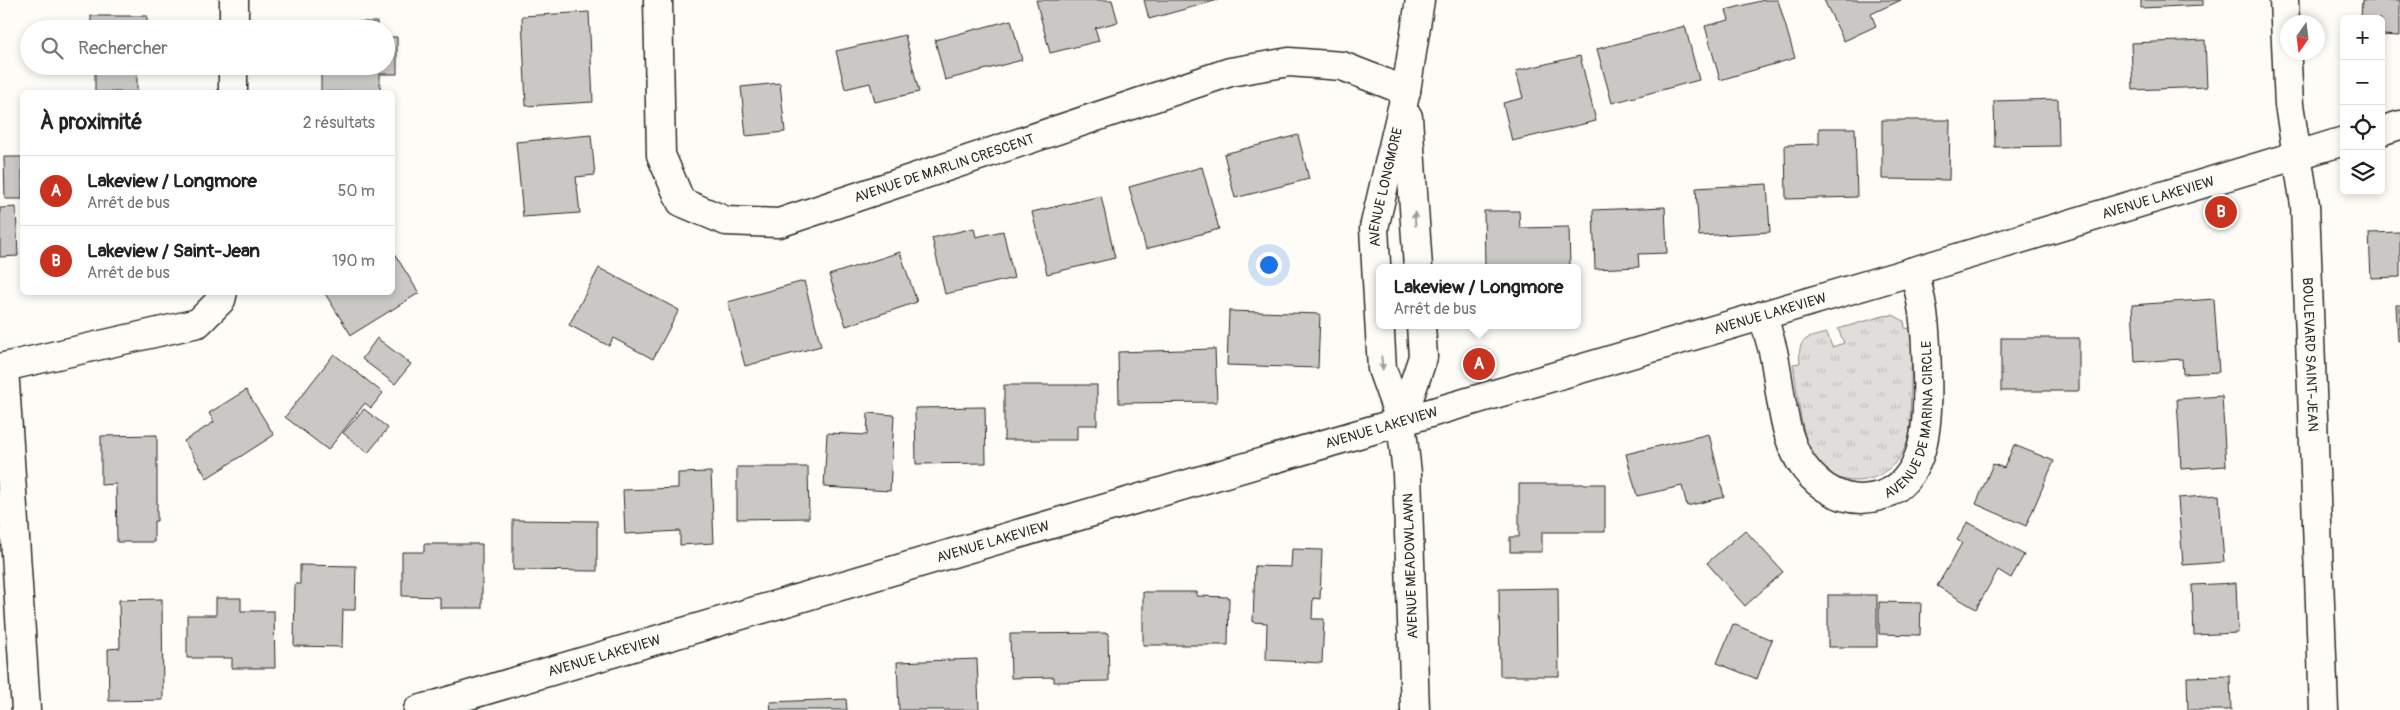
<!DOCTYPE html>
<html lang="fr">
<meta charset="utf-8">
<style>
body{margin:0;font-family:Pangolin,sans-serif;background:#f6f6f6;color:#222}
.controls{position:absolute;right:15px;top:15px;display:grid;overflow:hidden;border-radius:8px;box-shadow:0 2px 8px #0003}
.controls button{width:45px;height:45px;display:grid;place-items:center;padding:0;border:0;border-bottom:1px solid #e0e0e0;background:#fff;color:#222;font:25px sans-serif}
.compass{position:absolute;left:2280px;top:15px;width:45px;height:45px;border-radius:50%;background:#fff;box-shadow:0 2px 8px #0003;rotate:194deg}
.you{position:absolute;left:1268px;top:264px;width:18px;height:18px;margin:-12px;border:4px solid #fff;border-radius:50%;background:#1a73e8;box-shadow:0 0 0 8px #1a73e833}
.badge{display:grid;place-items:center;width:32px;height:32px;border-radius:50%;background:#c8321e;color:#fff;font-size:16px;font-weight:700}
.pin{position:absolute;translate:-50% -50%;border:2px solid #fff;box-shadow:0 1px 5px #0006}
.popup{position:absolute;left:1376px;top:264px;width:205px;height:65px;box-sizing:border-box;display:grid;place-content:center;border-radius:8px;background:#fff;filter:drop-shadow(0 1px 4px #0005);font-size:16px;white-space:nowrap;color:#767676}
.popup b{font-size:19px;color:#222}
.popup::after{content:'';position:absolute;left:50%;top:100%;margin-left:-10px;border:10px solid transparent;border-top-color:#fff}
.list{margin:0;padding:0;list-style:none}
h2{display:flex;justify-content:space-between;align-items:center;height:65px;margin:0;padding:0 20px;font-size:21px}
h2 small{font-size:16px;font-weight:400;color:#767676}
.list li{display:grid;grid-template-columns:32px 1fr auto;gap:15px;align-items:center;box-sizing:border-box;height:70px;padding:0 20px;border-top:1px solid #e0e0e0}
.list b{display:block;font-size:19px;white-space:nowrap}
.list p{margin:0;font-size:16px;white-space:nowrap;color:#767676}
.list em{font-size:16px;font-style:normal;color:#767676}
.icon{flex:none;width:28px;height:28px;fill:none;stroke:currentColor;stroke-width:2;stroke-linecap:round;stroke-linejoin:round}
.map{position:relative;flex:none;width:2400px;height:710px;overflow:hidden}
.search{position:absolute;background:#fff;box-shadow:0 2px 8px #0003;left:20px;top:20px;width:375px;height:55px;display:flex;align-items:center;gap:12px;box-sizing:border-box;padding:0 18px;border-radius:28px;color:#767676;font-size:19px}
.panel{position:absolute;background:#fff;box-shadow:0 2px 8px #0003;left:20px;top:90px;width:375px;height:205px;border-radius:8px}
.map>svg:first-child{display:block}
</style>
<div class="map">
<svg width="2400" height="710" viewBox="0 0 2400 710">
<defs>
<pattern id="grass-tufts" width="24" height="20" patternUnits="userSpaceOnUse" patternTransform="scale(1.25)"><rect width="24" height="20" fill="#dfdeda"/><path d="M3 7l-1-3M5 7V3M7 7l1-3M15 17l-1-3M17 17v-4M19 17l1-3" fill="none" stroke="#c0bfbb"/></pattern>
</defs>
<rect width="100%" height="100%" fill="#fdfcf7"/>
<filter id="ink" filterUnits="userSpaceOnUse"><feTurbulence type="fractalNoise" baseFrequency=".02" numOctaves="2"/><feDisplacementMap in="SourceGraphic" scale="10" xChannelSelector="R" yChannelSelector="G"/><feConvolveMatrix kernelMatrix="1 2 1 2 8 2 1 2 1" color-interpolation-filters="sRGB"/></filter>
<g filter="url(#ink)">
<path fill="url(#grass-tufts)" stroke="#858482" d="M1893 315 1904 321 1905 328 1912 329 1910 433C1900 481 1842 500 1813 457 1801 438 1797 387 1793 364L1800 363C1797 338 1806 338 1827 333L1832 347 1844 343 1838 329 1883 316Z"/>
<g fill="#c9c8c4" stroke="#2b2b2b">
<polygon points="1036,0 1112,0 1118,22 1095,28 1099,41 1050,53"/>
<polygon points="1144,0 1218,0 1149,19"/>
<polygon points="1764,0 1778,0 1795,58 1720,80 1705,26 1729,20 1726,10"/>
<polygon points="1824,0 1901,0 1871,14 1876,26 1844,41"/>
<polygon points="2141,0 2203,0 2203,5 2141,8"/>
<polygon points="2362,0 2400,0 2400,36 2381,35 2381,19 2361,19"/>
<polygon points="589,12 593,102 526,106 522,16"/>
<rect x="91" y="16" width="56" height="13"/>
<polygon points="1011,20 1022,60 945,80 935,40"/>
<rect x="335" y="22" width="42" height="7"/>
<polygon points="1685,26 1699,80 1612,103 1597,49"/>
<polygon points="905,35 919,92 875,102 870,83 845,89 836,51"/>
<polygon points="386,37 397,37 397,74 380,74 380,92 321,92 321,66 386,66"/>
<polygon points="2205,40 2207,87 2133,90 2131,43"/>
<polygon points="1580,56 1596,121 1512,141 1503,103 1523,98 1516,71"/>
<polygon points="70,66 137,66 137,92 95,92 95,69 70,69"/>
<polygon points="780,83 785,132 746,136 741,87"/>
<polygon points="2058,99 2059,146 1995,147 1994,101"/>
<polygon points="1882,120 1950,120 1949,180 1882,179"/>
<polygon points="1819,128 1855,128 1857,197 1786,199 1785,145 1819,144"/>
<polygon points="591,135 595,175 576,177 580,213 523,217 516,142"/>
<polygon points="1298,135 1309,179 1235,198 1224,154"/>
<polygon points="4,157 22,157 22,199 5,199"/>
<polygon points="1202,167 1219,229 1146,249 1129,187"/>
<polygon points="1767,184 1770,232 1699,236 1696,188"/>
<polygon points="1101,196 1115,258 1047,274 1032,212"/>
<polygon points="16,207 18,256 0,257 0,208"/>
<polygon points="1665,207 1667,253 1638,254 1639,267 1595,269 1593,210"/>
<polygon points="1484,211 1519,211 1520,228 1569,227 1570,268 1485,268"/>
<polygon points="974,228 976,237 1003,231 1014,278 945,294 932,238"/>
<polygon points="2400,232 2400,277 2371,278 2369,233"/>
<polygon points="392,250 419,293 351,335 324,292 392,292"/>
<polygon points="900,252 917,302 846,326 829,275"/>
<polygon points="599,268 679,310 653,359 613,338 609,346 569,325"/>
<polygon points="804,281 821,346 745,366 728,302"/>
<polygon points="2214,299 2219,372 2183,374 2182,359 2135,362 2132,305"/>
<polygon points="2396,305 2400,305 2400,341 2398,341"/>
<polygon points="1229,311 1320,314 1318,368 1227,365"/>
<polygon points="377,338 411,364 395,384 362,359"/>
<rect x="2001" y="338" width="78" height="53"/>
<polygon points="1215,349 1217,402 1119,403 1118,352"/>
<polygon points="334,354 383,393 371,408 365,403 328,450 285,417"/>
<polygon points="1004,385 1097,385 1097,425 1077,425 1077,440 1004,440"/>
<polygon points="246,390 274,435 207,478 184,441 214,422 209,413"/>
<polygon points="2222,396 2226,466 2181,469 2177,399"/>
<polygon points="985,407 986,463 916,464 915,408"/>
<polygon points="364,409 388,428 368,453 343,433"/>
<polygon points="868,413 894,415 890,491 824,487 827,433 867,435"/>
<polygon points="1709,434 1724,497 1687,506 1682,486 1637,496 1626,454"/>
<polygon points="157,435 157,521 154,521 154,542 117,542 116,484 101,485 101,436"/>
<polygon points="2014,445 2054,461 2026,526 1976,504 1993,464 2004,468"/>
<polygon points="737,467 808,467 809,518 737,519"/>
<polygon points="711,472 714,543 680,545 680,531 625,534 623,490 678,488 678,473"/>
<polygon points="1519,484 1605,484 1605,532 1542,532 1542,552 1510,552 1510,537 1519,537"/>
<polygon points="2219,495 2224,562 2183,565 2178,498"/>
<polygon points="513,520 597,521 597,571 513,570"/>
<polygon points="1968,522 2024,555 2011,578 1998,570 1976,609 1937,586 1962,543 1957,540"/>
<polygon points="1745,530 1783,572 1745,606 1707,563"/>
<polygon points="424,544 482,544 482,608 440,608 440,597 402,596 402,552 424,552"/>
<polygon points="1292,549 1322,550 1320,599 1313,598 1312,619 1324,619 1322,663 1266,660 1267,623 1253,622 1255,566 1291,567"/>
<polygon points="300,565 356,566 355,610 343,610 342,647 294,646 295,584 300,584"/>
<polygon points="2236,583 2238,633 2194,635 2192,585"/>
<polygon points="1558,588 1559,676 1500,676 1499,589"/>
<polygon points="1143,592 1197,592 1197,596 1229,597 1228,645 1143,645"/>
<rect x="1828" y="595" width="49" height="52"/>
<polygon points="216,598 241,598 241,611 274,611 275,668 232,668 232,658 187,658 187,615 216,615"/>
<polygon points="162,599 163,700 109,701 108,649 120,648 119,600"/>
<polygon points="1879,602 1921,603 1920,635 1879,634"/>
<polygon points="1733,624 1772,640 1757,679 1717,663"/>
<polygon points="1108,633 1109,681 1054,682 1054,677 1011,678 1010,634"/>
<polygon points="977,659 979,710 899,710 897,662"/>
<polygon points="2230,676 2231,710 2188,710 2187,677"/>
<polygon points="846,699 847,710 771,710 770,702"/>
</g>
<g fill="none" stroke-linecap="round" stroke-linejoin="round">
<g stroke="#2b2b2b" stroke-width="31">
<g id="minor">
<path id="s1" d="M658 0 661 155 681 202 726 221 779 223 1230 72 1289 62 1342 66 1406 91"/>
<polyline points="234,29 234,0"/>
<polyline points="233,92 233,66"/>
<polyline points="1408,117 1418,268"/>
<polyline points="2381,131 2400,125"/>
<path id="s2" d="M1763 315C1766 327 1770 339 1773 351 1781 387 1781 429 1800 461 1813 482 1835 499 1861 499 1927 496 1929 425 1927 375 1926 335 1925 310 1914 271"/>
<polyline points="4,367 198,323 221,300 223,292"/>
<polyline points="0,368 4,367 26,710"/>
<polyline points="1401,422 1423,357 1421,325"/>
<path id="s3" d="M418 710 1914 271 2344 141"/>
<path id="s4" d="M1415 710 1407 473 1401 422 1382 369 1374 228 1406 91 1420 0"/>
</g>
</g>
<g stroke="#2b2b2b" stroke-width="31">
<g id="tertiary">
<path id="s5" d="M2284 0 2289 105 2305 205 2324 710"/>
</g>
</g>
<use href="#minor" stroke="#fdfcf7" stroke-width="28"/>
<use href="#tertiary" stroke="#fdfcf7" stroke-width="28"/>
</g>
<defs><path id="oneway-solid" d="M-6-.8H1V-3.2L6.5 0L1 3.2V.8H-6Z" transform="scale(1.25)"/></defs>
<g fill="#9e9e9b">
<use href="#oneway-solid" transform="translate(1415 219) rotate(-94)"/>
<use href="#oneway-solid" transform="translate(1382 363) rotate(84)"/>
</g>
</g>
<g text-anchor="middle" stroke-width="4" stroke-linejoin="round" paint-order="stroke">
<g font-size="14" fill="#2b2b2b" stroke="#fdfcf7">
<text dy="5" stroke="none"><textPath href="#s1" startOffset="482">AVENUE DE MARLIN CRESCENT</textPath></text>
<text dy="5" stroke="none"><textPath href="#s4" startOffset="528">AVENUE LONGMORE</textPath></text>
<text dy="5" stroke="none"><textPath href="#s3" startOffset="1814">AVENUE LAKEVIEW</textPath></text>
<text dy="5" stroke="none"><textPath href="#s3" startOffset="1409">AVENUE LAKEVIEW</textPath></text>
<text dy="5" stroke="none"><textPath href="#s5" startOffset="356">BOULEVARD SAINT-JEAN</textPath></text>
<text dy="5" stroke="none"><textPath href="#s2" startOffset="335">AVENUE DE MARINA CIRCLE</textPath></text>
<text dy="5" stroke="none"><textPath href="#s3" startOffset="1004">AVENUE LAKEVIEW</textPath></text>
<text dy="5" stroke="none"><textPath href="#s3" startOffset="599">AVENUE LAKEVIEW</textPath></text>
<text transform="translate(1410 566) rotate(-92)" y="5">AVENUE MEADOWLAWN</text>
<text dy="5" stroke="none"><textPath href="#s3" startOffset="194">AVENUE LAKEVIEW</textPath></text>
</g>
</g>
</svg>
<div class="controls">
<button>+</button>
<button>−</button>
<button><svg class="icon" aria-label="locate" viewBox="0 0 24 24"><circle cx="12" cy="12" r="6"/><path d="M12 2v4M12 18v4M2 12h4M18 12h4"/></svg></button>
<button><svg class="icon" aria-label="layers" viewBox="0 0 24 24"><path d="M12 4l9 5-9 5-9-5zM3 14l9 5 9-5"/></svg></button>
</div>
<svg class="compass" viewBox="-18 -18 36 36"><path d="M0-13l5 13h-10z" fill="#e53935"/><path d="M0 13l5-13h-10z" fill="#767676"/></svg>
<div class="you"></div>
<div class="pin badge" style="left:1479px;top:364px">A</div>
<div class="popup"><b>Lakeview / Longmore</b>Arrêt de bus</div>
<div class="pin badge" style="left:2221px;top:212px">B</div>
<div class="search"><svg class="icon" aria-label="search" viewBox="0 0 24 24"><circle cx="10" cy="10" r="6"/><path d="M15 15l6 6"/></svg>Rechercher</div>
<section class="panel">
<h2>À proximité<small>2 résultats</small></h2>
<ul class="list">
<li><span class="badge">A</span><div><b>Lakeview / Longmore</b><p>Arrêt de bus</p></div><em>50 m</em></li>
<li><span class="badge">B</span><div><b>Lakeview / Saint-Jean</b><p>Arrêt de bus</p></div><em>190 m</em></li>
</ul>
</section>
</div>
